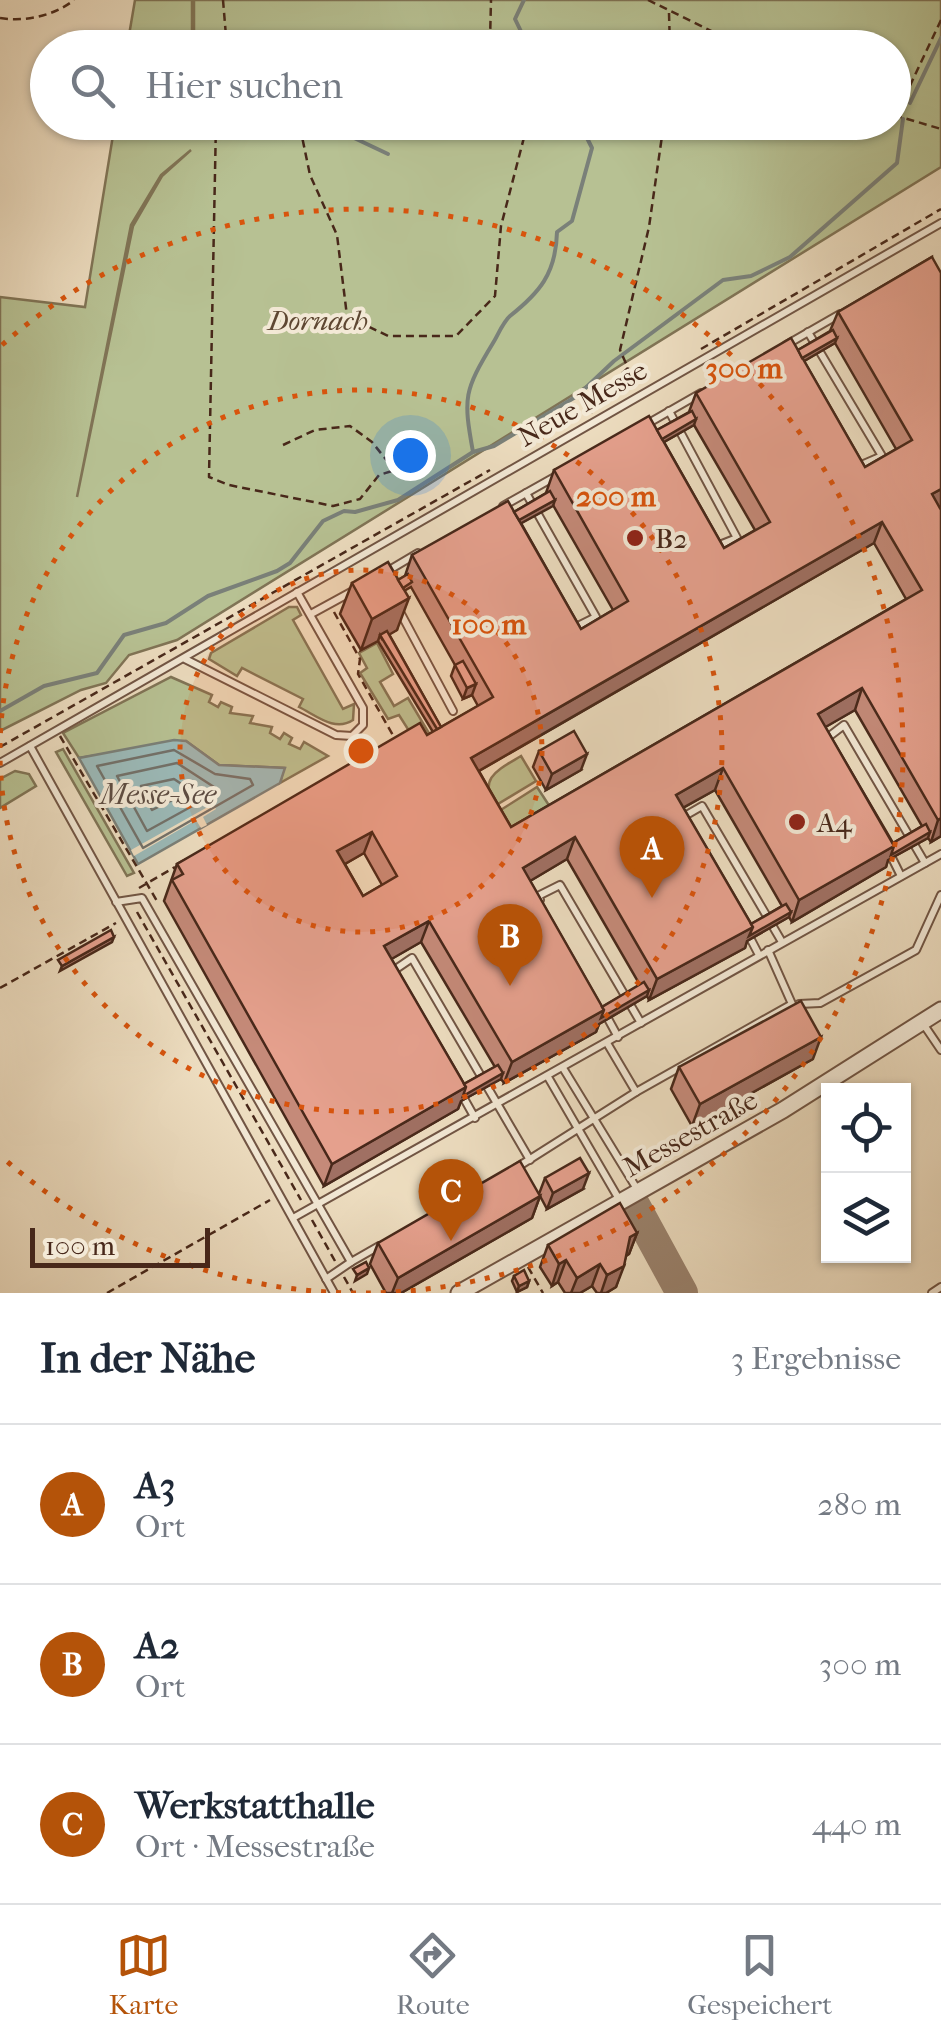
<!DOCTYPE html>
<html lang="de">
<meta charset="utf-8">
<style>
body{margin:0;font-family:"IM FELL French Canon",serif;background:#f6f6f7;color:#1f2937}
.controls{position:absolute;right:30px;bottom:30px;display:grid;overflow:hidden;border-radius:0px;box-shadow:0 2px 8px #0004}
.controls button{width:90px;height:90px;display:grid;place-items:center;padding:0;border:0;border-bottom:2px solid #e0e1e3;background:#fff;color:#1f2937;font:50px sans-serif}
.scale{position:absolute;left:30px;bottom:25px;width:180px;box-sizing:border-box;padding-left:10px;border:5px solid #48281a;border-top:0;font-size:28px;line-height:35px;white-space:nowrap;color:#48281a;-webkit-text-stroke:8px #f3e9d6;paint-order:stroke}
.you{position:absolute;left:410px;top:455px;width:35px;height:35px;margin:-25px;border:8px solid #fff;border-radius:50%;background:#1a73e8;box-shadow:0 0 0 15px #1a73e833}
.badge{display:grid;place-items:center;width:65px;height:65px;border-radius:50%;background:#b45309;color:#fff;font-size:32px;font-weight:700}
.pin{position:absolute;translate:-50% -82px;filter:drop-shadow(0 2px 5px #0008)}
.pin::after{content:'';position:absolute;top:52px;width:35px;height:30px;background:inherit;clip-path:polygon(0 0,100% 0,50% 100%)}
.list{margin:0;padding:0;list-style:none}
h2{display:flex;justify-content:space-between;align-items:center;height:130px;margin:0;padding:0 40px;font-size:42px}
h2 small{font-size:32px;font-weight:400;color:#747a83}
.list li{display:grid;grid-template-columns:65px 1fr auto;gap:30px;align-items:center;box-sizing:border-box;height:160px;padding:0 40px;border-top:2px solid #e0e1e3}
.list b{display:block;font-size:38px;white-space:nowrap}
.list p{margin:0;font-size:32px;white-space:nowrap;color:#747a83}
.list em{font-size:32px;font-style:normal;color:#747a83}
.icon{flex:none;width:55px;height:55px;fill:none;stroke:currentColor;stroke-width:2;stroke-linecap:round;stroke-linejoin:round}
.map{position:relative;flex:none;width:941px;height:1293px;overflow:hidden}
.search{position:absolute;background:#fff;box-shadow:0 2px 8px #0004;left:30px;right:30px;top:30px;height:110px;display:flex;align-items:center;gap:25px;box-sizing:border-box;padding:0 35px;border-radius:55px;color:#747a83;font-size:38px}
.sheet{height:610px;background:#fff}
nav{display:flex;justify-content:space-around;align-items:center;box-sizing:border-box;height:140px;border-top:2px solid #e0e1e3;background:#fff;font-size:28px;color:#747a83}
nav a{display:grid;justify-items:center;gap:5px}
nav .on{color:#b45309}
.map>svg:first-child{display:block}
</style>
<div class="map">
<svg width="941" height="1293" viewBox="0 0 941 1293">
<rect width="100%" height="100%" fill="#edddc0"/>
<filter id="stains"><feTurbulence type="fractalNoise" baseFrequency=".002" numOctaves="4"/><feColorMatrix values="0 0 0 0 .2 0 0 0 0 .09 0 0 0 0 .02 0 0 0 .5 -.17"/></filter>
<radialGradient id="worn" r=".72"><stop offset=".6" stop-color="#630" stop-opacity="0"/><stop offset="1" stop-color="#630" stop-opacity=".3"/></radialGradient>
<g fill="#b7c193" stroke="#807456" stroke-width="2.5" fill-rule="evenodd">
<polygon points="135,0 192,0 192,47 127,47"/>
<path d="M194 0H941V167L177 640 129 655 106 683 81 690 0 731V297L85 307 115 123H197L190 131 199 122H894V48L194 47ZM191 150 162 176 133 226 77 497 131 225 161 175Z"/>
<path d="M289 607H297L301 615 293 620 343 709 354 704 353 720C335 732 317 716 299 707L303 699 242 668 237 676 209 659 211 653Z"/>
<polygon points="377,643 393,674 380,682 394,706 408,698 430,735 416,742 399,715 388,719 360,673 367,668 359,653"/>
<polygon points="171,677 212,695 209,702 218,707 221,702 232,707 230,713 253,716 250,723 272,727 270,733 280,739 284,733 292,738 289,744 300,749 304,742 328,756 280,783 284,768 219,765 186,741 79,758 63,733"/>
<polygon points="63,749 134,873 127,876 56,752"/>
<path d="M521 756 536 781 493 807C480 777 496 771 521 756Z"/>
<polygon points="15,771 29,774 36,786 0,808 0,779"/>
<polygon points="537,787 554,813 514,831 496,813"/>
</g>
<polygon fill="#9bbab9" stroke="#7a8079" stroke-width="2.5" points="174,740 186,741 219,765 285,768 280,783 138,864 79,758"/>
<polygon fill="#edddc0" points="213,804 216,809 203,817 207,825 201,828 196,820 134,856 131,850"/>
<g fill="none" stroke-linecap="round" stroke-linejoin="round">
<g stroke="#72716a" stroke-width="2.5">
<polygon points="174,750 215,774 250,779 253,785 143,848 97,766"/>
<polygon points="177,763 214,787 216,793 147,831 117,776"/>
<polygon points="174,779 186,787 187,793 152,810 141,786"/>
</g>
<g stroke="#7a8079" stroke-width="4">
<polyline points="524,0 515,19 529,48"/>
<polyline points="910,103 941,38"/>
<polyline points="333,128 388,154"/>
<path d="M473 452C463 397 464 391 493 343 498 335 503 322 510 316 539 293 556 274 557 232L572 221 592 148 579 122"/>
<polyline points="0,711 44,686 97,673 124,635 166,623 208,596 277,571 290,563 323,521 344,511 355,512 398,500 473,452 494,446 577,396 614,361 723,280 751,276 790,257 897,163 903,119"/>
</g>
<polyline stroke="#9a826d" stroke-width="32" points="634,1205 682,1293"/>
<g stroke="#715544" stroke-width="10">
<g id="service">
<polyline points="808,332 882,456 859,466"/>
<polyline points="786,345 840,314"/>
<polyline points="669,411 737,538 717,546"/>
<polyline points="647,424 701,393"/>
<polyline points="526,493 596,617 574,628"/>
<polyline points="503,506 558,475"/>
<polyline points="386,572 418,553"/>
<polyline points="399,610 453,711"/>
<polyline points="311,614 353,591"/>
<polyline points="185,659 336,735 352,736 363,725 363,708 297,592"/>
<polyline points="827,738 844,725 925,863"/>
<polyline points="30,746 334,1293"/>
<polyline points="0,763 941,223"/>
<polyline points="685,820 683,817 702,806 782,942"/>
<polyline points="890,854 901,876"/>
<polyline points="540,900 538,896 560,885 641,1023"/>
<polyline points="116,902 142,898 351,1262 379,1246"/>
<polyline points="747,932 759,955"/>
<polyline points="393,971 412,958 530,1160"/>
<polyline points="799,1004 820,1003 916,950 941,895"/>
<polyline points="606,1015 618,1037"/>
<polyline points="924,1025 941,1050"/>
<polyline points="607,1043 636,1092"/>
<polyline points="563,1068 637,1189"/>
<polyline points="548,1077 620,1201"/>
<polyline points="462,1095 475,1118"/>
<polyline points="516,1168 636,1092 792,1004 768,950"/>
<polyline points="293,1218 941,854"/>
<polyline points="326,1279 351,1262"/>
<polyline points="932,1293 941,1287"/>
</g>
</g>
<g stroke="#715544" stroke-width="19">
<polyline id="tertiary" points="459,1293 783,1110 941,1010"/>
</g>
<g stroke="#48281a" stroke-width="2.5" stroke-dasharray="8 5" stroke-linecap="butt">
<polyline points="223,0 227,48"/>
<polyline points="648,0 746,48"/>
<polyline points="669,13 670,48"/>
<path d="M0 18C25 22 54 16 74 0"/>
<polyline points="478,48 490,41 491,0"/>
<polyline points="894,106 905,96 941,20"/>
<polyline points="894,115 941,129"/>
<polyline points="216,122 209,477 229,485 333,506 360,499 379,475 395,470"/>
<polyline points="282,122 300,127 328,122"/>
<polyline points="300,127 310,175 337,235 347,316 388,336 456,336 495,296 501,226 528,122"/>
<polyline points="701,349 941,209"/>
<polyline points="591,413 599,393 628,368 620,350 649,227 664,122"/>
<polyline points="283,445 315,430 350,426 372,442 400,477"/>
<polyline points="334,612 360,659 358,674 394,737"/>
<polyline points="60,736 157,901"/>
<polyline points="0,747 490,470"/>
<polyline points="139,888 175,867"/>
<polyline points="137,912 301,1200"/>
<polyline points="0,988 116,923"/>
<polyline points="312,1220 335,1261"/>
<polyline points="528,1267 543,1293"/>
<polyline points="344,1277 353,1293"/>
<polyline points="107,1293 270,1200"/>
</g>
<use href="#service" stroke="#f3e9d6" stroke-width="6"/>
<use href="#tertiary" stroke="#f3e9d6" stroke-width="15"/>
</g>
<g fill="#c58a79" stroke="#48281a" stroke-width="2.5" fill-rule="evenodd">
<path d="M932 257 939 507 941 836 931 842 928 838 888 860 886 867 792 922 789 917 747 941 745 948 649 1000 647 996 599 1024 596 1032 504 1083 501 1079 461 1101 458 1109 324 1186 164 901 177 864 433 732 378 641 361 650 340 614 352 583 398 580 405 576 412 555 514 512 546 493 554 470 657 430 689 412 696 393 798 350 830 331 838 312ZM835 343 896 449 865 467 804 361ZM694 425 755 530 724 548 664 442ZM553 505 613 610 581 629 521 523ZM874 543 906 599 511 827 479 771ZM411 587 455 665 451 676 463 699 472 695 478 706 441 727 389 634 397 630 404 591ZM855 710 922 826 893 843 825 727ZM715 790 782 906 751 924 683 808ZM364 853 382 885 363 896 345 864ZM567 859 640 985 602 1007 530 881ZM421 942 495 1067 464 1084 391 959Z"/>
<polygon points="539,751 581,770 546,790 533,767"/>
<polygon points="813,1059 692,1126 671,1089 679,1067"/>
<polygon points="545,1178 583,1189 547,1209 540,1196 532,1218 401,1293 386,1293 370,1264 378,1243 539,1194"/>
<polygon points="637,1233 629,1254 626,1256 616,1287 606,1293 597,1293 592,1286 580,1293 565,1293 558,1282 552,1286 540,1267 548,1245"/>
<polygon points="514,1276 529,1281 527,1287 517,1292 512,1281"/>
</g>
<g fill="#a07063" stroke="#48281a" stroke-width="2.5">
<polygon points="837,338 835,343 789,370 791,364"/>
<polygon points="696,419 694,425 648,451 650,445"/>
<polygon points="941,489 941,506 924,516 932,494"/>
<polygon points="555,500 553,506 505,532 507,526"/>
<polygon points="882,522 874,543 463,780 471,758"/>
<polygon points="409,598 397,630 382,639 380,635 378,641 361,650 372,619"/>
<polygon points="476,684 472,695 463,699 467,688"/>
<polygon points="862,688 855,710 810,736 818,714"/>
<polygon points="587,754 581,770 546,790 552,774"/>
<polygon points="723,768 715,790 668,816 676,795"/>
<polygon points="941,818 941,836 931,842 938,820"/>
<polygon points="372,832 364,853 329,873 337,851"/>
<polygon points="930,832 928,838 888,860 886,867 792,922 799,900 894,846"/>
<polygon points="575,837 567,859 515,890 523,868"/>
<polygon points="791,912 789,917 747,941 745,948 649,1000 657,979 753,927"/>
<polygon points="429,921 421,942 376,968 384,946"/>
<polygon points="114,937 112,942 60,971 62,966"/>
<polygon points="649,990 647,996 599,1024 596,1032 504,1083 512,1062 604,1010"/>
<polygon points="821,1037 813,1059 692,1126 700,1104"/>
<polygon points="503,1073 501,1079 461,1101 458,1109 324,1186 332,1164 466,1087"/>
<polygon points="589,1173 583,1189 547,1209 553,1193"/>
<polygon points="540,1196 532,1218 401,1293 392,1293 398,1278"/>
<polygon points="637,1233 629,1254 622,1258 630,1237"/>
<polygon points="566,1260 558,1282 552,1286 559,1264"/>
<polygon points="600,1264 592,1286 580,1293 571,1293 577,1278"/>
<polygon points="624,1266 616,1287 606,1293 601,1293 607,1275"/>
<polygon points="369,1268 367,1274 355,1281 357,1275"/>
<polygon points="529,1281 527,1287 517,1292 519,1286"/>
</g>
<g fill="#e5a08d" stroke="#48281a" stroke-width="2.5" fill-rule="evenodd">
<path d="M932 257 941 273V489L932 494 941 510V818L938 820 862 688 818 714 894 846 799 900 723 768 676 795 753 927 657 979 575 837 523 868 604 1010 512 1062 429 921 384 946 466 1087 332 1164 172 880 183 874 177 864 420 723 427 735 493 697 412 555 508 501 581 629 628 601 554 470 649 416 724 548 770 522 696 393 791 338 865 467 912 440 838 312ZM882 522 922 590 511 827 471 758ZM372 832 397 876 363 896 337 851Z"/>
<polygon points="833,330 837,338 802,358 798,350"/>
<polygon points="692,411 696,419 662,439 657,430"/>
<polygon points="550,491 555,500 519,520 514,512"/>
<polygon points="388,562 409,598 372,619 352,583"/>
<polygon points="408,574 412,582 403,588 398,580"/>
<polygon points="387,631 441,727 437,729 380,635"/>
<polygon points="463,661 476,684 467,688 455,665"/>
<polygon points="574,731 587,754 552,774 539,751"/>
<polygon points="926,824 930,832 891,855 894,846 893,843"/>
<polygon points="786,904 791,912 749,936 753,927 751,924"/>
<polygon points="111,930 114,937 62,966 58,960"/>
<polygon points="644,982 649,990 601,1018 604,1010 602,1007"/>
<polygon points="801,1001 821,1037 700,1104 679,1067"/>
<polygon points="498,1065 503,1073 463,1096 466,1087 464,1084"/>
<polygon points="580,1158 589,1173 553,1193 545,1178"/>
<polygon points="520,1161 540,1196 398,1278 378,1243"/>
<polygon points="620,1203 637,1233 630,1237 624,1266 607,1275 600,1264 577,1278 566,1260 559,1264 548,1245"/>
<polygon points="366,1262 369,1268 357,1275 353,1269"/>
<polygon points="524,1270 529,1281 519,1286 514,1276"/>
</g>
<circle cx="361" cy="751" r="181" fill="#d8540d" fill-opacity=".12"/>
<g fill="none" stroke="#d8540d" stroke-width="5" stroke-dasharray="5 10">
<circle cx="361" cy="751" r="181"/>
<path d="M0 748A361 361 0 1 1 0 754"/>
<path d="M356 1293A542 542 0 0 1 2 1157M2 345A542 542 0 1 1 366 1293"/>
</g>
<g fill="#8f2418" stroke="#f3e9d6" stroke-width="4">
<circle cx="635" cy="538" r="10"/>
<circle cx="797" cy="822" r="10"/>
</g>
<g text-anchor="middle" stroke-width="8" stroke-linejoin="round" paint-order="stroke">
<g font-size="28" font-style="italic" fill="#5e4732" stroke="#f3e9d6">
<text x="318" y="330">Dornach</text>
</g>
<g font-size="28" fill="#48281a" stroke="#f3e9d6">
<text transform="translate(582 403) rotate(-30)" y="10">Neue Messe</text>
<text transform="translate(690 1133) rotate(-29)" y="10">Messestraße</text>
</g>
<g font-size="28" fill="#48281a" stroke="#f3e9d6" text-anchor="start">
<text x="655" y="548">B2</text>
<text x="817" y="832">A4</text>
</g>
<g font-size="30" font-style="italic" fill="#5d4c42" stroke="#f3e9d6">
<text x="158" y="804">Messe-See</text>
</g>
</g>
<circle cx="361" cy="751" r="15" fill="#d8540d" stroke="#f3e9d6" stroke-width="5"/>
<g font-size="30" text-anchor="middle" font-weight="bold" fill="#d8540d" stroke="#f3e9d6" stroke-width="8" stroke-linejoin="round" paint-order="stroke">
<text x="744" y="378">300 m</text>
<text x="616" y="506">200 m</text>
<text x="489" y="634">100 m</text>
</g>
<rect width="100%" height="100%" filter="url(#stains)"/>
<rect width="100%" height="100%" fill="url(#worn)"/>
</svg>
<div class="controls">
<button><svg class="icon" aria-label="locate" viewBox="0 0 24 24"><circle cx="12" cy="12" r="6"/><path d="M12 2v4M12 18v4M2 12h4M18 12h4"/></svg></button>
<button><svg class="icon" aria-label="layers" viewBox="0 0 24 24"><path d="M12 4l9 5-9 5-9-5zM3 14l9 5 9-5"/></svg></button>
</div>
<div class="scale">100 m</div>
<div class="you"></div>
<div class="pin badge" style="left:652px;top:898px">A</div>
<div class="pin badge" style="left:510px;top:986px">B</div>
<div class="pin badge" style="left:451px;top:1241px">C</div>
<div class="search"><svg class="icon" aria-label="search" viewBox="0 0 24 24"><circle cx="10" cy="10" r="6"/><path d="M15 15l6 6"/></svg>Hier suchen</div>
</div>
<section class="sheet">
<h2>In der Nähe<small>3 Ergebnisse</small></h2>
<ul class="list">
<li><span class="badge">A</span><div><b>A3</b><p>Ort</p></div><em>280 m</em></li>
<li><span class="badge">B</span><div><b>A2</b><p>Ort</p></div><em>300 m</em></li>
<li><span class="badge">C</span><div><b>Werkstatthalle</b><p>Ort · Messestraße</p></div><em>440 m</em></li>
</ul>
</section>
<nav>
<a class="on"><svg class="icon" aria-label="map" viewBox="0 0 24 24"><path d="M3 6l6-2 6 2 6-2v14l-6 2-6-2-6 2zM9 4v14M15 6v14"/></svg>Karte</a>
<a><svg class="icon" aria-label="directions" viewBox="0 0 24 24"><path d="M12 3l9 9-9 9-9-9zM9 14v-3h6M13 9l2 2-2 2"/></svg>Route</a>
<a><svg class="icon" aria-label="saved" viewBox="0 0 24 24"><path d="M7 4h10v16l-5-4-5 4z"/></svg>Gespeichert</a>
</nav>
